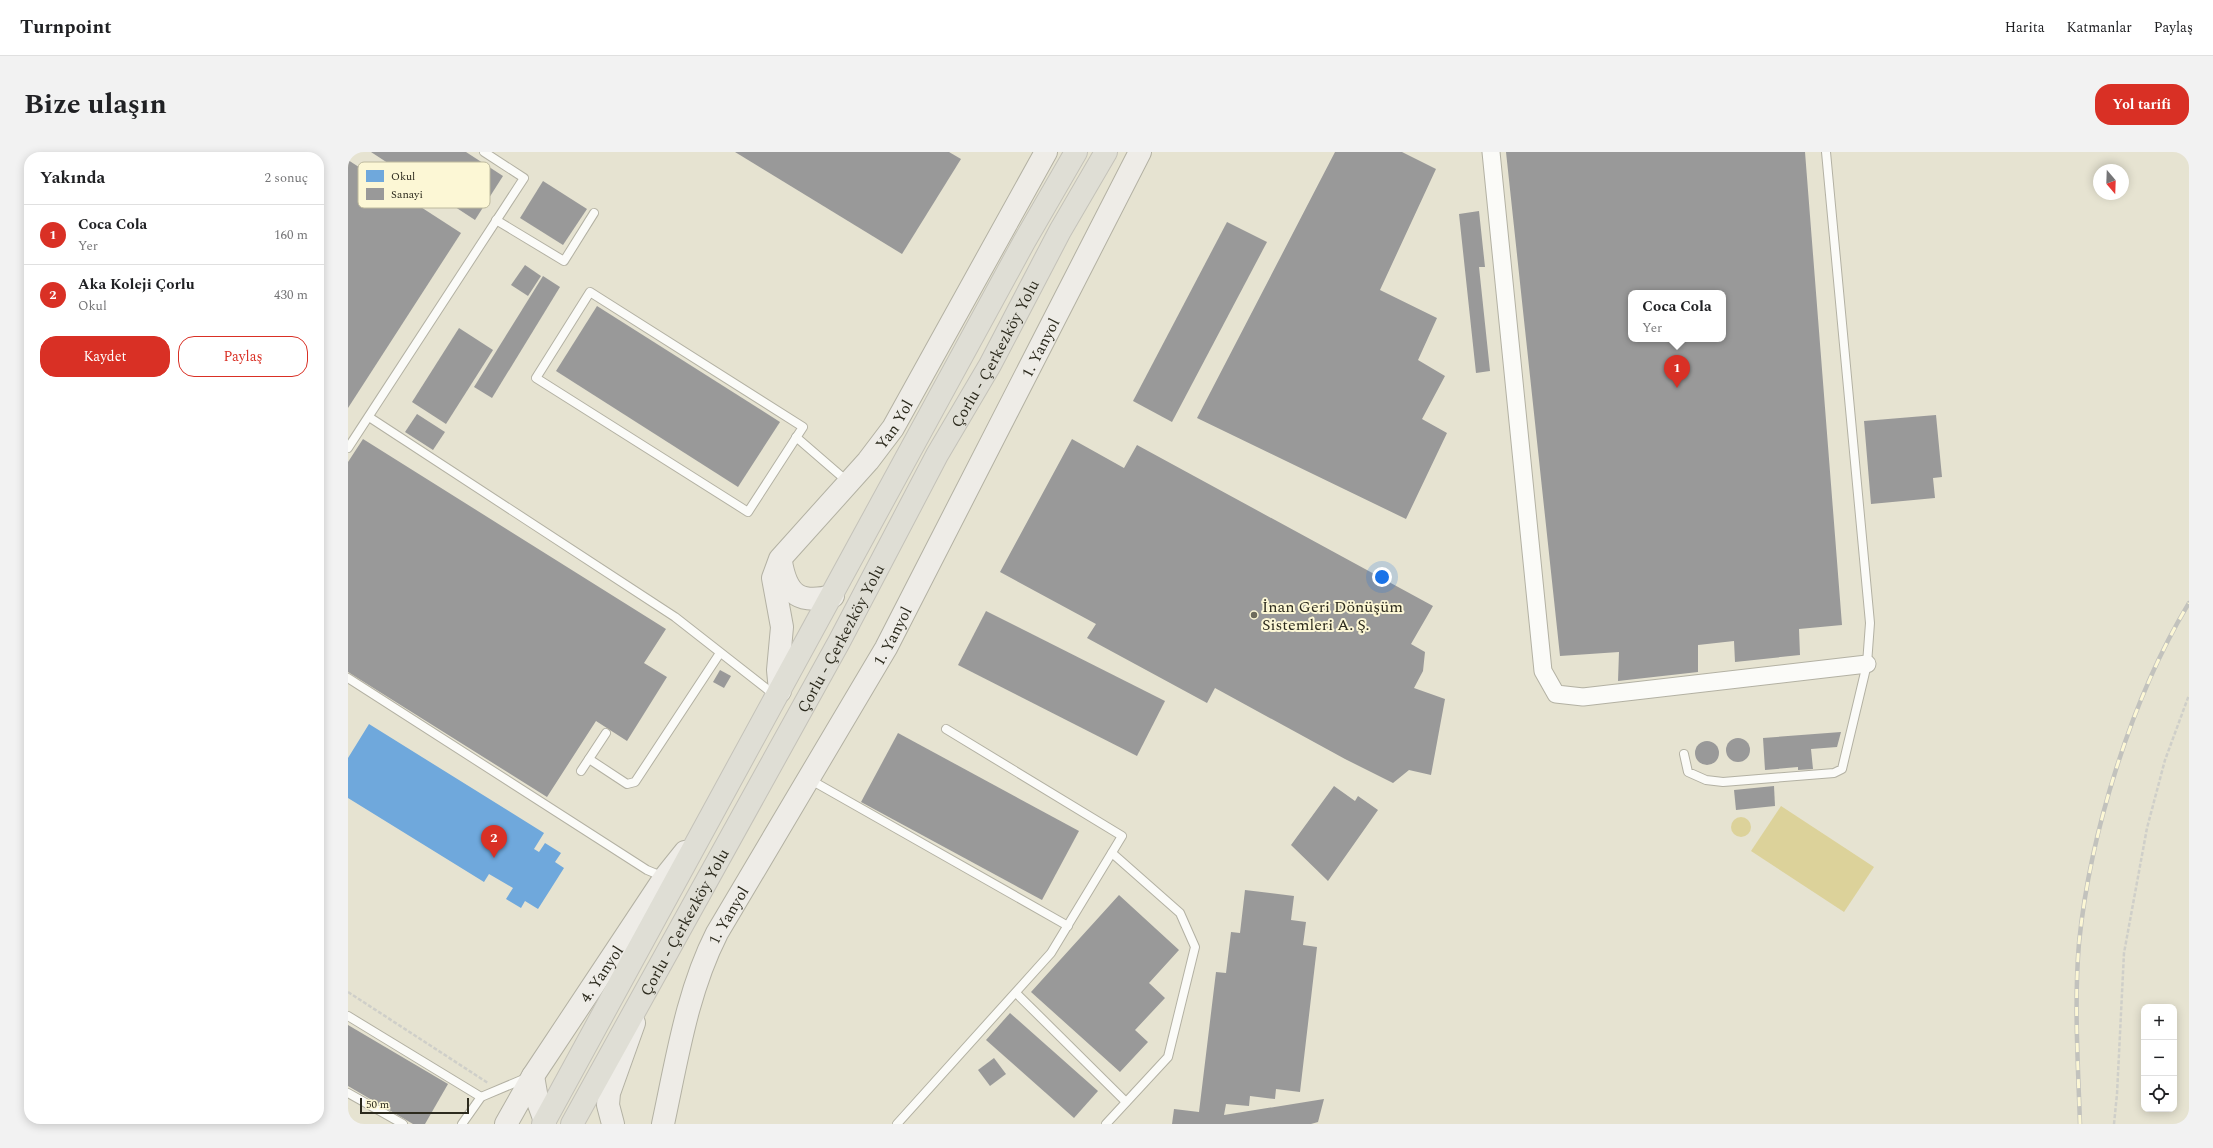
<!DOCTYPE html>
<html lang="tr">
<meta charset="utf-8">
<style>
body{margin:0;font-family:Spectral,serif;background:#f2f2f2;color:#202124}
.controls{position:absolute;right:12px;bottom:12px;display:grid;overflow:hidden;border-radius:8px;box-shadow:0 2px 10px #0003}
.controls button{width:36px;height:36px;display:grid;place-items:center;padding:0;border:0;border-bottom:1px solid #e0e0e0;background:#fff;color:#202124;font:20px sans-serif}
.compass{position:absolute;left:1745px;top:12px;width:36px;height:36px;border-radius:50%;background:#fff;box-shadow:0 2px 10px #0003;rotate:161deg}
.scale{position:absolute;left:12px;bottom:10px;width:109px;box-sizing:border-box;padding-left:4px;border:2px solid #2c2a1d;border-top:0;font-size:11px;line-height:14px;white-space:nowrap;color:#2c2a1d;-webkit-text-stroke:3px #fcf7d5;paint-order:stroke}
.you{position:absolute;left:1034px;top:425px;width:14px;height:14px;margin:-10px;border:3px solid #fff;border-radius:50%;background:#1a73e8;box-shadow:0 0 0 6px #1a73e833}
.badge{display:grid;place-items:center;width:26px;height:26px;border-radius:50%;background:#d93025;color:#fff;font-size:13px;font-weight:700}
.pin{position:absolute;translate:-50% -33px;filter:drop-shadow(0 1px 2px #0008)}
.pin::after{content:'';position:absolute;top:21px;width:14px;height:12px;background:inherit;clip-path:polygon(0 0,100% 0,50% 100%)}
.popup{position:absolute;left:1280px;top:138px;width:98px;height:52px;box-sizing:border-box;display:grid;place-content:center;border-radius:8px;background:#fff;filter:drop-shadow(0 1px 3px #0005);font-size:13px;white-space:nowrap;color:#757577}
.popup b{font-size:15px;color:#202124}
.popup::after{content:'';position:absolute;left:50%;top:100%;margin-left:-8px;border:8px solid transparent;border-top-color:#fff}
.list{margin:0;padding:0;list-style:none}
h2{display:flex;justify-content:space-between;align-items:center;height:52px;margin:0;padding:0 16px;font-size:17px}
h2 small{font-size:13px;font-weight:400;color:#757577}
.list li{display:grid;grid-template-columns:26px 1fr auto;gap:12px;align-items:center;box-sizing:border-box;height:60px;padding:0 16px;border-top:1px solid #e0e0e0}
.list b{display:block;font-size:15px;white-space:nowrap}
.list p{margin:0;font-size:13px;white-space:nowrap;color:#757577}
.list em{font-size:13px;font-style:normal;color:#757577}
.actions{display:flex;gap:8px;padding:12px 16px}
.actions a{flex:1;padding:9px 0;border:1px solid #d93025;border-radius:16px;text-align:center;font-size:14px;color:#d93025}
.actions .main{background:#d93025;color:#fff}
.icon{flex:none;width:22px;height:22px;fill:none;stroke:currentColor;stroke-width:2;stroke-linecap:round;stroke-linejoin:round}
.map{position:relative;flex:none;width:1841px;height:972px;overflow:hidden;border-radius:16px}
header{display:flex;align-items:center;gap:24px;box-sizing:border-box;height:56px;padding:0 20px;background:#fff;border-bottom:1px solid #e0e0e0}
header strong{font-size:19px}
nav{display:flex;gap:22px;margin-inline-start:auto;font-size:14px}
.intro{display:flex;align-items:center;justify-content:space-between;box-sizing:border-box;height:96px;padding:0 24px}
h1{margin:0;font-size:28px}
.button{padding:10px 18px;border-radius:16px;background:#d93025;color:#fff;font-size:14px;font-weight:700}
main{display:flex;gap:24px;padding:0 24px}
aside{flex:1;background:#fff;border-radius:16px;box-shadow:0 2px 10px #0003}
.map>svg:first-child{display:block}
</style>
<header>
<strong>Turnpoint</strong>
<nav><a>Harita</a><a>Katmanlar</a><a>Paylaş</a></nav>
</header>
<div class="intro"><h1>Bize ulaşın</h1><a class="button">Yol tarifi</a></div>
<main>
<aside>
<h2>Yakında<small>2 sonuç</small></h2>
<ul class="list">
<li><span class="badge">1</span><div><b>Coca Cola</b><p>Yer</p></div><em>160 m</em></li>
<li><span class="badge">2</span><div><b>Aka Koleji Çorlu</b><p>Okul</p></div><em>430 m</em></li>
</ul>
<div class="actions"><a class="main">Kaydet</a><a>Paylaş</a></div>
</aside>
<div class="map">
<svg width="1841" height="972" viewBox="0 0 1841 972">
<rect width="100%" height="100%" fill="#e6e3d1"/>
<g fill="#dcd29a">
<polygon points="1433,654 1526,715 1496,760 1403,699"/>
<circle cx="1393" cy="675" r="10"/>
</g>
<polygon fill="#6fa8dc" points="21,572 196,681 186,697 191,700 197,691 213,701 207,710 216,716 190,757 177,749 173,756 158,747 165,736 141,722 136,730 0,646 0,606"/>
<g fill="#999" fill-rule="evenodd">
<polygon points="23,0 118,0 155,24 127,68"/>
<polygon points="387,0 601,0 613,7 554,102"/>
<polygon points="987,0 1054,0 1088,17 1032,138 1089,166 1070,208 1097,224 1074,267 1099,281 1058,367 849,266"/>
<path d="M1158 0H1457L1494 473 1451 477 1452 503 1387 510 1386 489 1350 493V520L1270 529 1271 500 1212 504ZM1283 141H1375V187H1283Z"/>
<polygon points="0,8 113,81 0,256"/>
<polygon points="195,29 239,57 215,93 172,66"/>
<polygon points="1131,59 1137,115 1131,115 1142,219 1128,221 1111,62"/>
<polygon points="879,70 919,90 824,270 785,249"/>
<polygon points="177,113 193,124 180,144 163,133"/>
<polygon points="195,124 212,135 144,246 126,235"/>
<polygon points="249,154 432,270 390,335 208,219"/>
<polygon points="111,176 145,198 98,272 64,250"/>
<polygon points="69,262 97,280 85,298 57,280"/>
<polygon points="1588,263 1594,325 1585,326 1587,346 1523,352 1516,269"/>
<polygon points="15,287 318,477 296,511 319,525 279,589 248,569 199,645 0,520 0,310"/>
<polygon points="724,287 776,316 789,293 1085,454 1063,492 1077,500 1075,519 1066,536 1097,547 1083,623 1061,618 1045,631 997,607 867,536 859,551 739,486 748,472 652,420"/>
<polygon points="638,459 817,549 789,604 610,513"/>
<polygon points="372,518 383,524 376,536 365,530"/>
<polygon points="1493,580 1489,595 1463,597 1465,617 1450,618 1450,615 1417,618 1415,586"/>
<polygon points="550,581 731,679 694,748 513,650"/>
<circle cx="1390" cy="598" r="12"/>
<circle cx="1359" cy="601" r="12"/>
<polygon points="986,634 1007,649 1010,644 1030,658 980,729 943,693"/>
<polygon points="1426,634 1427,654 1388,658 1386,638"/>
<polygon points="897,738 946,744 943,768 958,770 955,793 969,795 952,940 928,937 927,947 902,944 901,954 878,952 876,963 976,947 970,970 963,972 824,972 826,957 851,960 868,820 878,821 883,780 892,781"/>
<polygon points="771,743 831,798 801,831 817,846 787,878 800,890 772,920 683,840"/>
<polygon points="662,861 750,939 726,966 638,888"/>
<polygon points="0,873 100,932 77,972 65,972 0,934"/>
<polygon points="646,906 658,922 642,934 630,918"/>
</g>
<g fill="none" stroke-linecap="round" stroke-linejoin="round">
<g stroke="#b3b1a3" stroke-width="10">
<g id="lane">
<polyline points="148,68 216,109 246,61"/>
<polygon points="242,140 455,275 400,360 188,226"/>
<polyline points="21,265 327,465 428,544"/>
<polyline points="448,285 500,330"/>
<polyline points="0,296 176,26 136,0"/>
<polyline points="0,526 299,718 316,725"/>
<polyline points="1336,602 1340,620 1358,628 1375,630 1486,621 1494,617 1519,512 1522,471 1478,0"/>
<polyline points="241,607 279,632 287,630 372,501"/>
<polyline points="233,619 258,581"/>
<polyline points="461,627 720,774"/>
<polyline points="668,841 778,950"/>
<polyline points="0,864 133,945"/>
<polyline points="0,941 55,972"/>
<polyline points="114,972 133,945 178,926"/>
<polyline points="549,972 703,801 774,684 598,577"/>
<polyline points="758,972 820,905 847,795 832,761 764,701"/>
</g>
</g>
<g stroke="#b3b1a3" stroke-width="19">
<polyline id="street" points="1143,0 1195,519 1208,542 1235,545 1519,512"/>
</g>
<g stroke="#b3b1a3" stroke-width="24">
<g id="secondary">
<path d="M433 410C439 444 452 452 485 444"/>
<path id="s1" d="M432 539 430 518 434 475 425 426 432 407 520 309 545 276 698 0"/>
<polyline points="185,924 189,947 197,969"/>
<path id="s2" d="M158 972 185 924 317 725 337 700"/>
<polyline points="265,972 260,953 261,941 286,871"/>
<path id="s3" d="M315 972C329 907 339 840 369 781L538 496 792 0"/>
</g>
</g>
<g stroke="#c4c2b9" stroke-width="24">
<g id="primary">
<polyline points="195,972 676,90 728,0"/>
<path id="s4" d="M224 972 491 490 589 303 642 213 712 79 758 0"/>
</g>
</g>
<g stroke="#cfcfc9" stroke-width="2.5" stroke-dasharray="4 2" stroke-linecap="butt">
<polyline points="0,840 140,931"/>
<polyline points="1766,972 1769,942 1776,801 1799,676 1817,608 1841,543"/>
</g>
<use href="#lane" stroke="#fbfbf8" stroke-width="8"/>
<use href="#street" stroke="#fbfbf8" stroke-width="17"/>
<use href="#secondary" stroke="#eeece7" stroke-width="22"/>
<use href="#primary" stroke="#dfded5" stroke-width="22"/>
<g stroke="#c2c2bd" stroke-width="4.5">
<path id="rail" d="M1732 972C1730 912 1726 851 1731 791 1742 681 1784 545 1841 451"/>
</g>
<use href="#rail" stroke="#fcf7d5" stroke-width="3" stroke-dasharray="9" stroke-linecap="butt"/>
</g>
<circle fill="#6d6b5c" stroke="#fcf7d5" stroke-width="1.5" cx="906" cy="463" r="4"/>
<g text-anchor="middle" stroke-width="4" stroke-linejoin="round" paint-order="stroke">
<g font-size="16" fill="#2c2a1d" stroke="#fcf7d5">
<text dy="6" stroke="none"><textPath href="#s3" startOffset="868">1. Yanyol</textPath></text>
<text dy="6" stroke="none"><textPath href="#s4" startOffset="879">Çorlu - Çerkezköy Yolu</textPath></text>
<text dy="6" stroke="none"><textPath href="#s1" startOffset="311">Yan Yol</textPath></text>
<text dy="6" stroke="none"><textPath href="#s3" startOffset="544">1. Yanyol</textPath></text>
<text dy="6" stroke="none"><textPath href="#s4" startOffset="555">Çorlu - Çerkezköy Yolu</textPath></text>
<text dy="6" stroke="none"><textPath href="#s3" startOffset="220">1. Yanyol</textPath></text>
<text dy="6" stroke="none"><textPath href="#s4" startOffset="231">Çorlu - Çerkezköy Yolu</textPath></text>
<text dy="6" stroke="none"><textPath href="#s2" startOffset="178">4. Yanyol</textPath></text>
</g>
<g font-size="16" fill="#2c2a1d" stroke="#fcf7d5" text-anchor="start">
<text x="914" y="460">İnan Geri Dönüşüm<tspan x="914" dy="18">Sistemleri A. Ş.</tspan></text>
</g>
</g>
<rect x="10" y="10" width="132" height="46" rx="6" fill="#fcf7d5" stroke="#beba9e" stroke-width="1"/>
<rect x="18" y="18" width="18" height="12" fill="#6fa8dc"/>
<rect x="18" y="36" width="18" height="12" fill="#999"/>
<g font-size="11" fill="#2c2a1d">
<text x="43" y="28">Okul</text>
<text x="43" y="46">Sanayi</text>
</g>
</svg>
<div class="controls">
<button>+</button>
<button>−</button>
<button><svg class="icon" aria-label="locate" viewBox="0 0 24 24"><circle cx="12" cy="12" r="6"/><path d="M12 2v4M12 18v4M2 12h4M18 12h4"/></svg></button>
</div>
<svg class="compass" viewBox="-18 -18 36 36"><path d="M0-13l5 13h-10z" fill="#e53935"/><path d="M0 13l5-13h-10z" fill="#757577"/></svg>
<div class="scale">50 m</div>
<div class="you"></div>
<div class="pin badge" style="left:1329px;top:236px">1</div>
<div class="popup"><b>Coca Cola</b>Yer</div>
<div class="pin badge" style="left:146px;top:706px">2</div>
</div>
</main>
